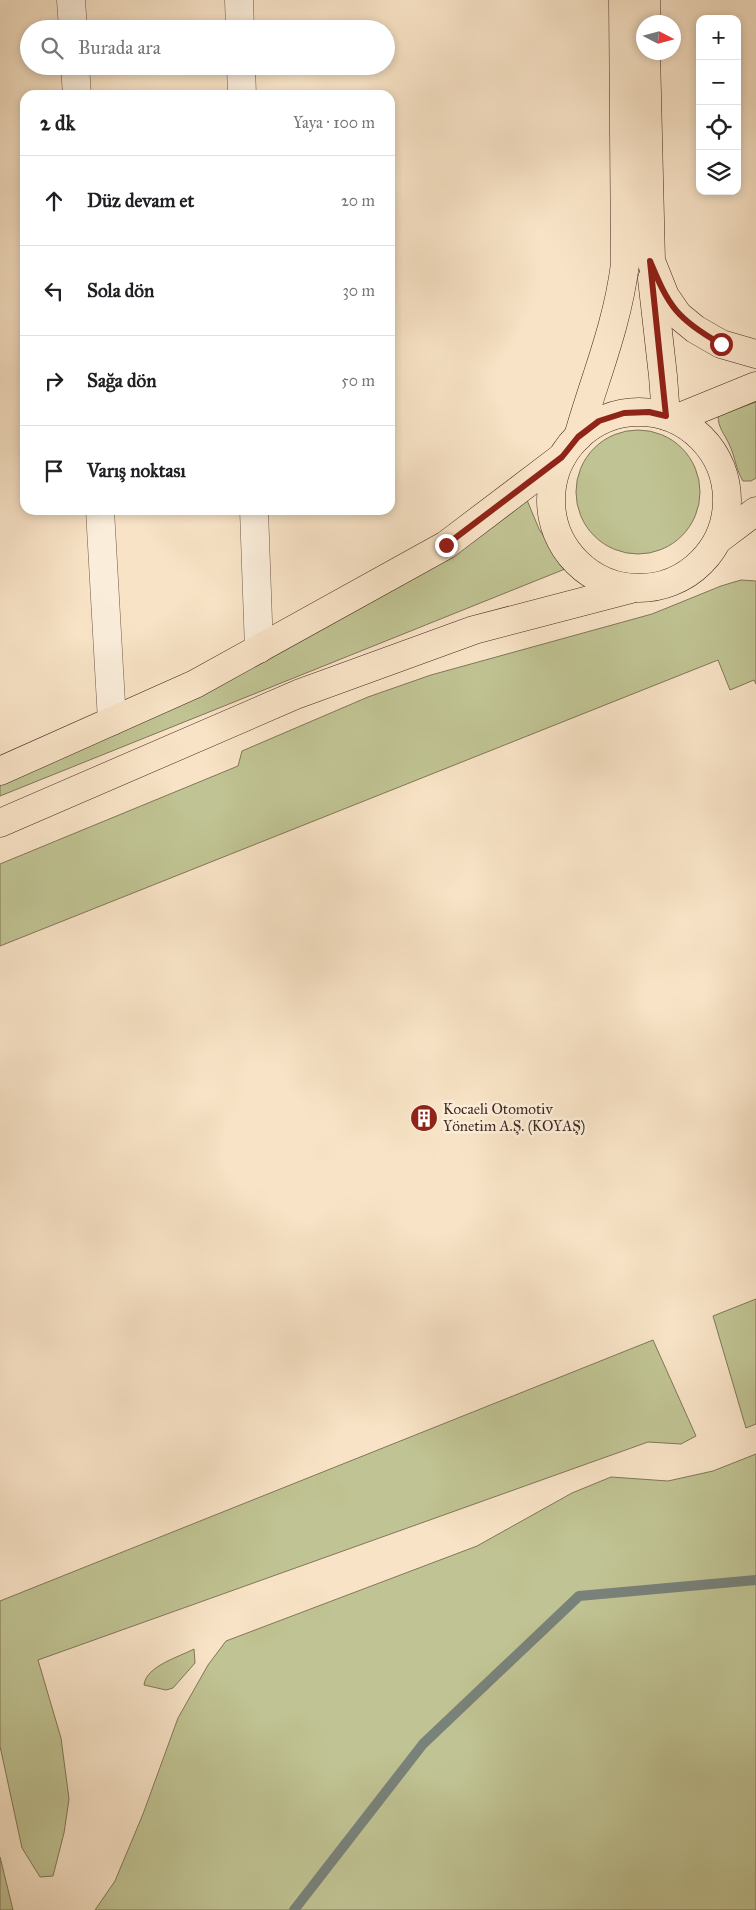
<!DOCTYPE html>
<html lang="tr">
<meta charset="utf-8">
<style>
body{margin:0;font-family:"IM FELL Great Primer",serif;background:#f6f6f6;color:#202124}
.controls{position:absolute;right:15px;top:15px;display:grid;overflow:hidden;border-radius:10px;box-shadow:0 2px 8px #0003}
.controls button{width:45px;height:45px;display:grid;place-items:center;padding:0;border:0;border-bottom:1px solid #e0e0e0;background:#fff;color:#202124;font:25px sans-serif}
.compass{position:absolute;left:636px;top:15px;width:45px;height:45px;border-radius:50%;background:#fff;box-shadow:0 2px 8px #0003;rotate:96deg}
.stop{position:absolute;width:15px;height:15px;margin:-11px;border:4px solid #8f2418;border-radius:50%;background:#fff}
.stop.end{background:#8f2418;border-color:#fff;box-shadow:0 1px 5px #0008}
.list{margin:0;padding:0;list-style:none}
h2{display:flex;justify-content:space-between;align-items:center;height:65px;margin:0;padding:0 20px;font-size:21px}
h2 small{font-size:16px;font-weight:400;color:#757577}
.list li{display:grid;grid-template-columns:32px 1fr auto;gap:15px;align-items:center;box-sizing:border-box;height:90px;padding:0 20px;border-top:1px solid #e0e0e0}
.list b{display:block;font-size:19px;white-space:nowrap}
.list em{font-size:16px;font-style:normal;color:#757577}
.icon{flex:none;width:28px;height:28px;fill:none;stroke:currentColor;stroke-width:2;stroke-linecap:round;stroke-linejoin:round}
.map{position:relative;flex:none;width:756px;height:1910px;overflow:hidden}
.search{position:absolute;background:#fff;box-shadow:0 2px 8px #0003;left:20px;top:20px;width:375px;height:55px;display:flex;align-items:center;gap:12px;box-sizing:border-box;padding:0 18px;border-radius:28px;color:#757577;font-size:19px}
.panel{position:absolute;background:#fff;box-shadow:0 2px 8px #0003;left:20px;top:90px;width:375px;height:425px;border-radius:15px}
.map>svg:first-child{display:block}
</style>
<div class="map">
<svg width="756" height="1910" viewBox="0 0 756 1910">
<rect width="100%" height="100%" fill="#f8e3c6"/>
<filter id="stains"><feTurbulence type="fractalNoise" baseFrequency=".004" numOctaves="4"/><feColorMatrix values="0 0 0 0 .2 0 0 0 0 .09 0 0 0 0 .02 0 0 0 .5 -.17"/></filter>
<radialGradient id="worn" r=".72"><stop offset=".6" stop-color="#630" stop-opacity="0"/><stop offset="1" stop-color="#630" stop-opacity=".3"/></radialGradient>
<g fill="#c0c393" stroke="#827658">
<path d="M756 402V478L751 481H743C736 470 735 456 729 444 724 433 718 428 718 415Z"/>
<circle cx="638" cy="492" r="62"/>
<polygon points="527,500 539,529 565,569 0,796 0,783"/>
<polygon points="741,580 756,581 756,684 754,680 730,690 718,660 0,946 0,864 238,766 242,751 368,697 431,675 652,614 721,586"/>
<polygon points="756,1299 756,1424 746,1428 713,1316"/>
<polygon points="653,1340 696,1436 681,1444 648,1442 38,1660 61,1738 69,1799 64,1833 53,1876 40,1877 22,1848 0,1746 0,1601"/>
<polygon points="756,1454 756,1910 95,1910 115,1881 143,1814 178,1718 208,1665 226,1641 477,1546 572,1493 611,1477 668,1481 713,1471"/>
<path d="M194 1649 195 1663 173 1688 166 1690 144 1685C146 1666 179 1657 194 1649Z"/>
<polygon points="0,1857 13,1910 0,1910"/>
</g>
<g fill="none" stroke-linecap="round" stroke-linejoin="round">
<polyline stroke="#79827a" stroke-width="10" points="294,1910 423,1744 579,1596 756,1580"/>
<g stroke="#705747" stroke-width="29">
<g id="minor">
<polyline points="71,0 73,29"/>
<polyline points="239,0 240,29"/>
<polyline points="75,66 77,95"/>
<polyline points="241,66 242,95"/>
<polyline points="100,510 112,721"/>
<polyline points="254,510 259,649"/>
</g>
</g>
<g stroke="#43281d" stroke-width="29">
<g id="major">
<polyline points="646,22 646,0"/>
<polyline points="646,52 651,261 665,296 678,315 695,329 721,344 756,354"/>
<polyline points="652,279 663,376 666,416"/>
<circle cx="639" cy="500" r="88"/>
<polyline points="675,419 756,386"/>
<path d="M578 437C595 377 617 327 625 264L623 0"/>
<polyline points="719,539 756,511"/>
<polyline points="0,771 195,684 446,545 562,457"/>
<polyline points="0,823 298,694 474,630 631,589"/>
</g>
</g>
<use href="#minor" stroke="#faedda" stroke-width="28"/>
<use href="#major" stroke="#f8e3c6" stroke-width="28"/>
</g>
<g fill="none" stroke-linecap="round" stroke-linejoin="round">
<path stroke="#8f2418" stroke-width="6" d="M446 545 562 457 578 437 599 421 624 413 649 412 666 416 650 261C669 307 677 319 721 344"/>
</g>
<defs>
<g id="building-disc" transform="scale(1.4375)"><circle r="9.5" fill="#8f2418" stroke="#faedda"/><path d="M-4-6H4V6H1V3H-1V6H-4ZM-2.5-4.3h1.7v1.8h-1.7ZM.8-4.3h1.7v1.8H.8ZM-2.5-1h1.7V.8h-1.7ZM.8-1h1.7V.8H.8Z" fill="#fff"/></g>
</defs>
<g fill-rule="evenodd">
<use href="#building-disc" x="424" y="1118"/>
</g>
<g text-anchor="middle" stroke-width="5" stroke-linejoin="round" paint-order="stroke">
<g font-size="15" fill="#43281d" stroke="#faedda" text-anchor="start">
<text x="443" y="1114">Kocaeli Otomotiv<tspan x="443" dy="17">Yönetim A.Ş. (KOYAŞ)</tspan></text>
</g>
</g>
<rect width="100%" height="100%" filter="url(#stains)"/>
<rect width="100%" height="100%" fill="url(#worn)"/>
</svg>
<div class="controls">
<button>+</button>
<button>−</button>
<button><svg class="icon" aria-label="locate" viewBox="0 0 24 24"><circle cx="12" cy="12" r="6"/><path d="M12 2v4M12 18v4M2 12h4M18 12h4"/></svg></button>
<button><svg class="icon" aria-label="layers" viewBox="0 0 24 24"><path d="M12 4l9 5-9 5-9-5zM3 14l9 5 9-5"/></svg></button>
</div>
<svg class="compass" viewBox="-18 -18 36 36"><path d="M0-13l5 13h-10z" fill="#e53935"/><path d="M0 13l5-13h-10z" fill="#757577"/></svg>
<div class="stop" style="left:721px;top:344px"></div>
<div class="stop end" style="left:446px;top:545px"></div>
<div class="search"><svg class="icon" aria-label="search" viewBox="0 0 24 24"><circle cx="10" cy="10" r="6"/><path d="M15 15l6 6"/></svg>Burada ara</div>
<section class="panel">
<h2>2 dk<small>Yaya · 100 m</small></h2>
<ul class="list">
<li><svg class="icon" aria-label="ahead" viewBox="0 0 24 24"><path d="M12 20V5M6 11l6-6 6 6"/></svg><div><b>Düz devam et</b></div><em>20 m</em></li>
<li><svg class="icon" aria-label="left" viewBox="0 0 24 24"><path d="M17 20v-9H6M10 6l-5 5 5 5"/></svg><div><b>Sola dön</b></div><em>30 m</em></li>
<li><svg class="icon" aria-label="right" viewBox="0 0 24 24"><path d="M7 20v-9h11M14 6l5 5-5 5"/></svg><div><b>Sağa dön</b></div><em>50 m</em></li>
<li><svg class="icon" aria-label="arrive" viewBox="0 0 24 24"><path d="M6 21V4h12l-3 4 3 4H6"/></svg><div><b>Varış noktası</b></div></li>
</ul>
</section>
</div>
